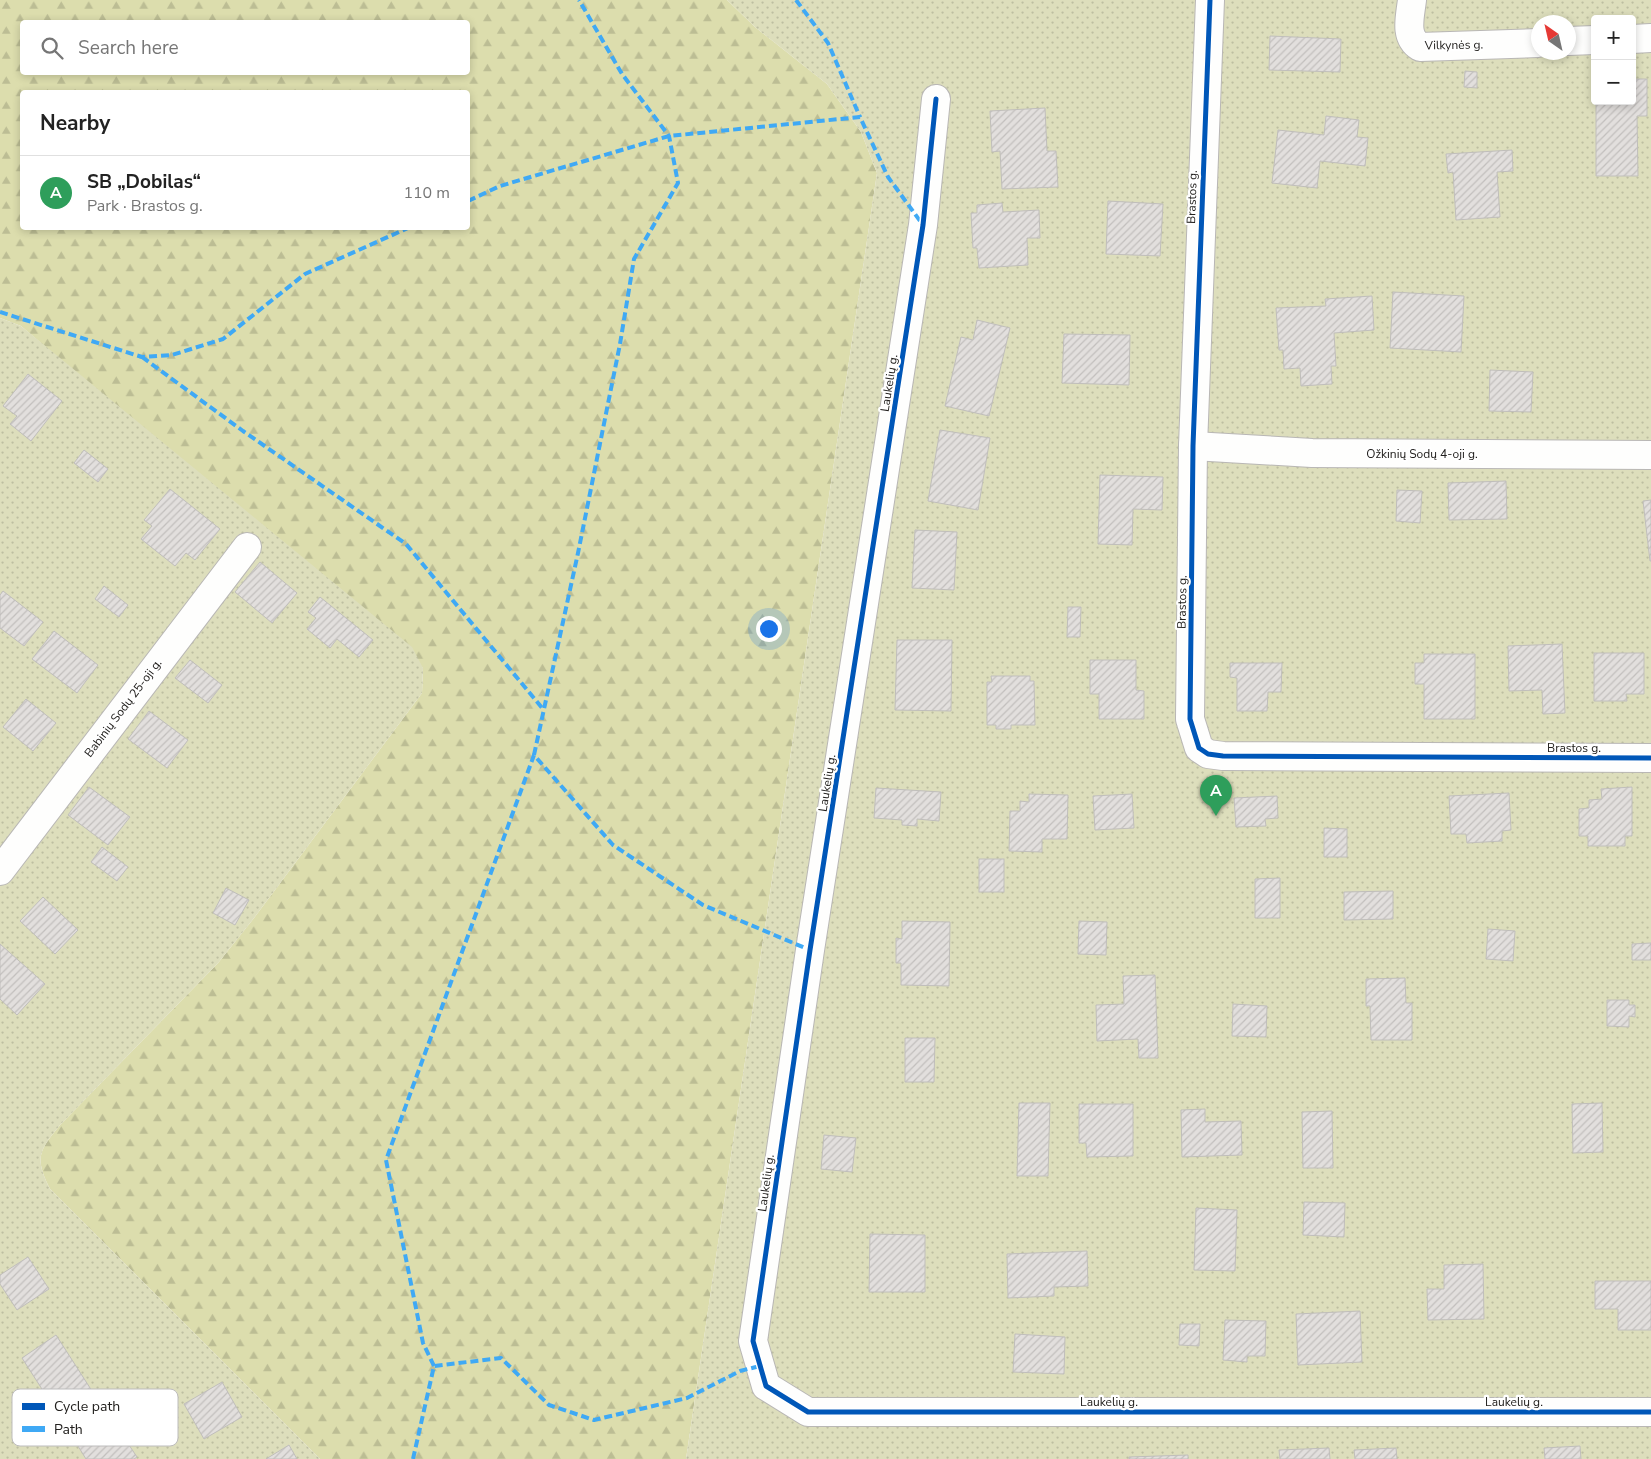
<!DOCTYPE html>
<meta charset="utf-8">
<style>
body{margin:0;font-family:"Nunito Sans",sans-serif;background:#f2f2f2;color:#222}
.controls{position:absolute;right:15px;top:15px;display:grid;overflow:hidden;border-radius:5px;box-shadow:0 2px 8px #0003}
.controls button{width:45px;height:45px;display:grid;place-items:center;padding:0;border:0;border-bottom:1px solid #e0e0e0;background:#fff;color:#222;font:25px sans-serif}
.compass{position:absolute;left:1531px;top:15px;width:45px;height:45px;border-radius:50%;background:#fff;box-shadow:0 2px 8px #0003;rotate:326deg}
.you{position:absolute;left:768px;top:628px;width:18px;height:18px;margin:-12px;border:4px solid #fff;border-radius:50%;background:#1a73e8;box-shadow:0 0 0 8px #1a73e833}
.badge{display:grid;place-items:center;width:32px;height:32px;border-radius:50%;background:#1a73e8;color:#fff;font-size:16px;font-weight:700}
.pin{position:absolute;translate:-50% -41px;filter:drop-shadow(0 1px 2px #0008)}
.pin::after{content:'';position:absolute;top:26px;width:18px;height:15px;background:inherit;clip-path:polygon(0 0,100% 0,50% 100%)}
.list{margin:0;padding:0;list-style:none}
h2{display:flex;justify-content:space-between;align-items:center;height:65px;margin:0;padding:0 20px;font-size:21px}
h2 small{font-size:16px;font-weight:400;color:#767676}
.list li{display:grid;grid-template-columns:32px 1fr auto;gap:15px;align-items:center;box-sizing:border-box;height:75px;padding:0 20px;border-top:1px solid #e0e0e0}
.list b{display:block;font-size:19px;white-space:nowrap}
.list p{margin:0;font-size:16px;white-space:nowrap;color:#767676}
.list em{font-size:16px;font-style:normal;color:#767676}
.icon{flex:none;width:28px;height:28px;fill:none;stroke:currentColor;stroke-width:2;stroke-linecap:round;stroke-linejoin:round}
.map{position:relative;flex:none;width:1651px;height:1459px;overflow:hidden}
.search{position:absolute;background:#fff;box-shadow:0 2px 8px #0003;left:20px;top:20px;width:450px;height:55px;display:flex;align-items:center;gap:12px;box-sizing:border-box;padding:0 18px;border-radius:5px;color:#767676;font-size:19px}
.panel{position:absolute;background:#fff;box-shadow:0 2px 8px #0003;left:20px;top:90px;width:450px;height:140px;border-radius:5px}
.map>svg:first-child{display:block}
</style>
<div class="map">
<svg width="1651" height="1459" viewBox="0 0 1651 1459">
<defs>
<pattern id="forest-firs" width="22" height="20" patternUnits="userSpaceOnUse" patternTransform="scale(1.25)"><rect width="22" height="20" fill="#dcddad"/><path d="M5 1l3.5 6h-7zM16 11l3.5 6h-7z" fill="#bcbd94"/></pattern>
<pattern id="garden-dots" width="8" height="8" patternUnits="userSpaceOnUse" patternTransform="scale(1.25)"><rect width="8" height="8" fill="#dddebc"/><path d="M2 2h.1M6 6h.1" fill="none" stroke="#bdbea1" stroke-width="1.8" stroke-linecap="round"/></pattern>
<pattern id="building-hatch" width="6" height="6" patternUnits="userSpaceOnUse" patternTransform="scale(1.25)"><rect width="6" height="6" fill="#e2dfdd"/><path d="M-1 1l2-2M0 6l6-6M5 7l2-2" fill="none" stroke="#c2bfbd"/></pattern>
</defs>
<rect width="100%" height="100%" fill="#faf7f4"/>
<path fill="url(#forest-firs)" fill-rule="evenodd" d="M0 0H727L755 27 827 84 861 132 877 173 686 1459H320L50 1189C34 1157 39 1151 60 1125L218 963 254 918 422 693 423 668 21 326 0 318ZM22 22H468V72H22ZM22 92H468V228H22Z"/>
<g fill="url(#garden-dots)" fill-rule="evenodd">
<path d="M727 0H1651V1459H686L877 173 861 132 827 84 755 27ZM1595 19H1632V101H1595ZM1538 22H1568V52H1538Z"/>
<path d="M0 318 21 326 412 647 423 668 422 693 254 918 218 963 60 1125C39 1151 34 1157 50 1189L320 1459H0Z"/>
</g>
<g fill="url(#building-hatch)" stroke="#c0bebb">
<polygon points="1270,36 1341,39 1340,72 1269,70"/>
<polygon points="1465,71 1477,72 1477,88 1464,87"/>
<polygon points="1632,79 1647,79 1647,116 1637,116 1638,176 1596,176 1596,101 1632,101"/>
<polygon points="1045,108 1047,151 1056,151 1058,187 1002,189 1000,151 992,152 990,111"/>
<polygon points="1326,116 1359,120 1357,137 1368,138 1365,166 1320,161 1317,188 1272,183 1278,130 1324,135"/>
<polygon points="1512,150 1513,171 1497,172 1500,217 1456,220 1453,172 1448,173 1446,154"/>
<polygon points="1108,201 1163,204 1160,256 1106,254"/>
<polygon points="1002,203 1003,212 1039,210 1040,238 1027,238 1028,265 979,268 977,248 973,248 971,213 977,213 977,205"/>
<polygon points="1393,292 1464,296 1461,352 1390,348"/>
<polygon points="1372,296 1374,330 1334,333 1336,366 1331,366 1332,384 1301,386 1300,368 1284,369 1283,350 1279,350 1276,308 1326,306 1325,299"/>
<polygon points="977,320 1010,328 989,416 945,406 961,337 973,340"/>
<polygon points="1064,334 1130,335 1129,385 1062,383"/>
<polygon points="1490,370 1533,372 1531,412 1489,411"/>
<polygon points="28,374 62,401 31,441 10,424 17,416 3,406"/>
<polygon points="940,430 990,438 978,510 928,501"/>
<polygon points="84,450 108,469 98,482 74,463"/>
<polygon points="1100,475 1163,477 1162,510 1133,509 1132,545 1098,544"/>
<polygon points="1506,481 1507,519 1449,520 1448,483"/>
<polygon points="170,489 220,529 195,560 186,553 175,566 141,539 152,526 144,520"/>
<polygon points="1397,490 1422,491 1420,523 1396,521"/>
<polygon points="1651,500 1651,561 1650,561 1643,501"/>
<polygon points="915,530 957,532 954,590 912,588"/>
<polygon points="260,562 297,593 272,623 235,592"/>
<polygon points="104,586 128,605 119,617 95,599"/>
<polygon points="3,591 43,622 24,646 0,628 0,595"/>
<polygon points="320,597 373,640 359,657 337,639 330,648 307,629 316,618 308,612"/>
<polygon points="1068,607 1081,607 1080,637 1067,637"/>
<polygon points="54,631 98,665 77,693 32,659"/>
<polygon points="897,640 952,640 951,711 895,710"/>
<polygon points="1562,644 1565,713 1543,714 1542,690 1509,691 1508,646"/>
<polygon points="1594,653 1644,653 1644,694 1626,694 1627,701 1594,701"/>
<polygon points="1424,654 1475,654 1475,719 1424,719 1424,684 1415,684 1415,663 1424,663"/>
<polygon points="190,660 222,685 208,703 175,678"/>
<polygon points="1090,660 1136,660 1136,690 1144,691 1144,719 1099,719 1099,694 1090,694"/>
<polygon points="1230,663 1282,663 1281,692 1268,692 1267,711 1237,711 1237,678 1230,677"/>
<polygon points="991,676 1030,676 1030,681 1034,681 1035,725 1011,725 1011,729 996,729 996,725 987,725 987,682 992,682"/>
<polygon points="26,699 56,723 33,751 3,727"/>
<polygon points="149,711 188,740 167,768 128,739"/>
<polygon points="89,787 130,817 108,845 68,815"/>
<polygon points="1632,787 1632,836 1625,836 1625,846 1588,846 1588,836 1579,836 1579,809 1589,808 1589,800 1602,799 1601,789"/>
<polygon points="876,788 941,792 939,821 917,819 917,826 902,825 902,820 874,818"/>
<polygon points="1509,793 1511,830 1502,831 1502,841 1467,843 1466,834 1451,834 1449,796"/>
<polygon points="1029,794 1068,795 1067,839 1042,839 1042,852 1009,851 1010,811 1020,811 1020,801 1029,802"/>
<polygon points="1132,794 1134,828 1095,830 1093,796"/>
<polygon points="1277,796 1278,818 1265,819 1266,826 1236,827 1234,798"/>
<polygon points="1324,828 1347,829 1347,857 1324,857"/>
<polygon points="102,847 128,867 117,881 91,862"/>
<rect x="979" y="859" width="25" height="33"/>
<polygon points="1280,878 1280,918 1255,918 1255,879"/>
<polygon points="226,888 249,900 235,925 213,913"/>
<polygon points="1393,891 1393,919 1344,920 1344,892"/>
<polygon points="43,897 78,930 55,954 20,921"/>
<polygon points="902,921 950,922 949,986 901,985 901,963 896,963 896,938 902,939"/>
<polygon points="1079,921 1107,922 1106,955 1078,954"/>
<polygon points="1488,929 1515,931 1513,961 1486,959"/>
<polygon points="1651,943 1651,960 1632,960 1632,944"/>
<polygon points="0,944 45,984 17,1015 0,999"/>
<polygon points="1155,975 1158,1058 1139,1058 1138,1039 1097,1041 1096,1005 1124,1004 1123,976"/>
<polygon points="1405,978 1406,1003 1412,1003 1412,1040 1371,1040 1370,1006 1366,1006 1366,979"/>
<polygon points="1607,1000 1629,1000 1629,1005 1635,1005 1635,1017 1629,1016 1629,1027 1607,1026"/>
<polygon points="1233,1004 1267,1006 1266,1037 1232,1036"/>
<polygon points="905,1038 935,1038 934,1082 905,1082"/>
<polygon points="1019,1103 1050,1103 1048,1176 1017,1176"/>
<polygon points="1602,1103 1603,1152 1573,1153 1572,1104"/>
<polygon points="1079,1104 1133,1104 1133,1156 1087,1157 1086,1143 1079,1143"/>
<polygon points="1205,1109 1205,1122 1241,1121 1242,1155 1182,1157 1181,1110"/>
<polygon points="1332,1111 1333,1168 1303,1168 1302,1112"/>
<polygon points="824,1135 856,1138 852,1172 821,1169"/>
<polygon points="1304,1202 1345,1203 1344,1237 1303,1235"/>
<polygon points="1196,1208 1237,1210 1235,1271 1194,1270"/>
<polygon points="870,1234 925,1235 925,1292 869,1292"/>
<polygon points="1087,1251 1088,1286 1054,1287 1054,1296 1008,1298 1007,1254"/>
<polygon points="28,1257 49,1289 17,1310 0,1284 0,1275"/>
<polygon points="1483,1264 1484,1319 1428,1320 1427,1289 1444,1289 1444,1265"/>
<polygon points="1595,1281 1651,1281 1651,1330 1618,1330 1618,1309 1595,1309"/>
<polygon points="1360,1311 1362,1362 1298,1365 1296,1314"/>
<polygon points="1225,1320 1266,1321 1265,1356 1247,1356 1247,1362 1223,1360"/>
<polygon points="1180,1324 1200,1324 1199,1346 1179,1345"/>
<polygon points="1015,1334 1065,1337 1064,1374 1013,1372"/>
<polygon points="56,1335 92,1391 58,1414 22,1358"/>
<polygon points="222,1382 242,1417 204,1439 184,1404"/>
<polygon points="109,1415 137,1457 134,1459 86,1459 73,1438"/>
<polygon points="289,1445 297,1459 266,1459"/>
<polygon points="1580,1446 1581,1459 1545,1459 1544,1448"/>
<polygon points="1329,1448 1330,1459 1280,1459 1279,1450"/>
<polygon points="1396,1448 1397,1459 1355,1459 1354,1450"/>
<polygon points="1188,1455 1188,1459 1129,1459 1129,1457"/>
</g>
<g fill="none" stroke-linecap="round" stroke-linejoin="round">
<g stroke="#b9b7b5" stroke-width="30">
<g id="minor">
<polyline points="1210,0 1193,446 1190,719 1199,748 1208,754 1223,756 1651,758"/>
<path d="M1412 0C1410 17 1404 37 1420 47L1538 43"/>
<polyline points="1632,39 1651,38"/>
<polyline points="1568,41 1595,40"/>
<polyline points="936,99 923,225 810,950 753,1341 766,1386 808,1412 1651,1412"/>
<polyline points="1193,446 1312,453 1651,455"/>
<polyline points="0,871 247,547"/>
</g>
</g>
<use href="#minor" stroke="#fefefd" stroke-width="28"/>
<g stroke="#3fa9f5" stroke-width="4" stroke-dasharray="8 4" stroke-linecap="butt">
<polyline points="796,0 828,43 860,117"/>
<polyline points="468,201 500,186 669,136 860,117 888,177 923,225"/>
<polyline points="0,312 142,357 172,355 223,339 305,274 408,228"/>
<polyline points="142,357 243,431 406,544 543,709"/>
<polyline points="534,755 578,553 620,344 634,259 678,183 669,136 622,74 579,0"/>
<polyline points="434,1366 423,1343 386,1160 534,755 613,845 703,905 810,950"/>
<polyline points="413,1459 434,1366 501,1358 549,1405 594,1420 687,1398 740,1371 760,1366"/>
</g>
<g stroke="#fff" stroke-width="8">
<g id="cycleway">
<polyline points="1210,0 1193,446 1190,719 1199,748 1208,754 1223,756 1651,758"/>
<polyline points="936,99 923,225 810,950 753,1341 766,1386 808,1412 1651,1412"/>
</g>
</g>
<use href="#cycleway" stroke="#0057b8" stroke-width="5"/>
</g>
<g text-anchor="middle" stroke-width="4.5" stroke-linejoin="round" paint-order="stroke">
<g font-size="12" fill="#22201e" stroke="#fff">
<text transform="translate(1454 45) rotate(-1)" y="4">Vilkynės g.</text>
<text transform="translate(1192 197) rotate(-88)" y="4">Brastos g.</text>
<text transform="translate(889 383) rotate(-81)" y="4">Laukelių g.</text>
<text x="1422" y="458">Ožkinių Sodų 4-oji g.</text>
<text transform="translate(1182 602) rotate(-89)" y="4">Brastos g.</text>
<text transform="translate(123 708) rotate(-53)" y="4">Babinių Sodų 25-oji g.</text>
<text x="1574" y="752">Brastos g.</text>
<text transform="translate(827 783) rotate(-81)" y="4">Laukelių g.</text>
<text transform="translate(766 1183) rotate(-82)" y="4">Laukelių g.</text>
<text x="1109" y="1406">Laukelių g.</text>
<text x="1514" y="1406">Laukelių g.</text>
</g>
</g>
<rect x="12" y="1389" width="166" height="57" rx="8" fill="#fff" stroke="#bdbcbc" stroke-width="1"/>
<rect x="22" y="1403" width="23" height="7" fill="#0057b8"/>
<rect x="22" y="1426" width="23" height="6" fill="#3fa9f5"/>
<g font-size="14" fill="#22201e">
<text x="54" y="1411">Cycle path</text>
<text x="54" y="1434">Path</text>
</g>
</svg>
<div class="controls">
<button>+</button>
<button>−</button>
</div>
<svg class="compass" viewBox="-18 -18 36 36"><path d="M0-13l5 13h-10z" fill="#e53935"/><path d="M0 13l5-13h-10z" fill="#767676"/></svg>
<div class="you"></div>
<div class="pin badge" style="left:1216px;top:816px;background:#2e9e5b">A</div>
<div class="search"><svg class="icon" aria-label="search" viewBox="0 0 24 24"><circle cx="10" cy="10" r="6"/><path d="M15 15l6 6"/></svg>Search here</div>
<section class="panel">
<h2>Nearby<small></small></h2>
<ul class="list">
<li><span class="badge" style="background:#2e9e5b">A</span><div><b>SB „Dobilas“</b><p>Park · Brastos g.</p></div><em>110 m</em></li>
</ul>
</section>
</div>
